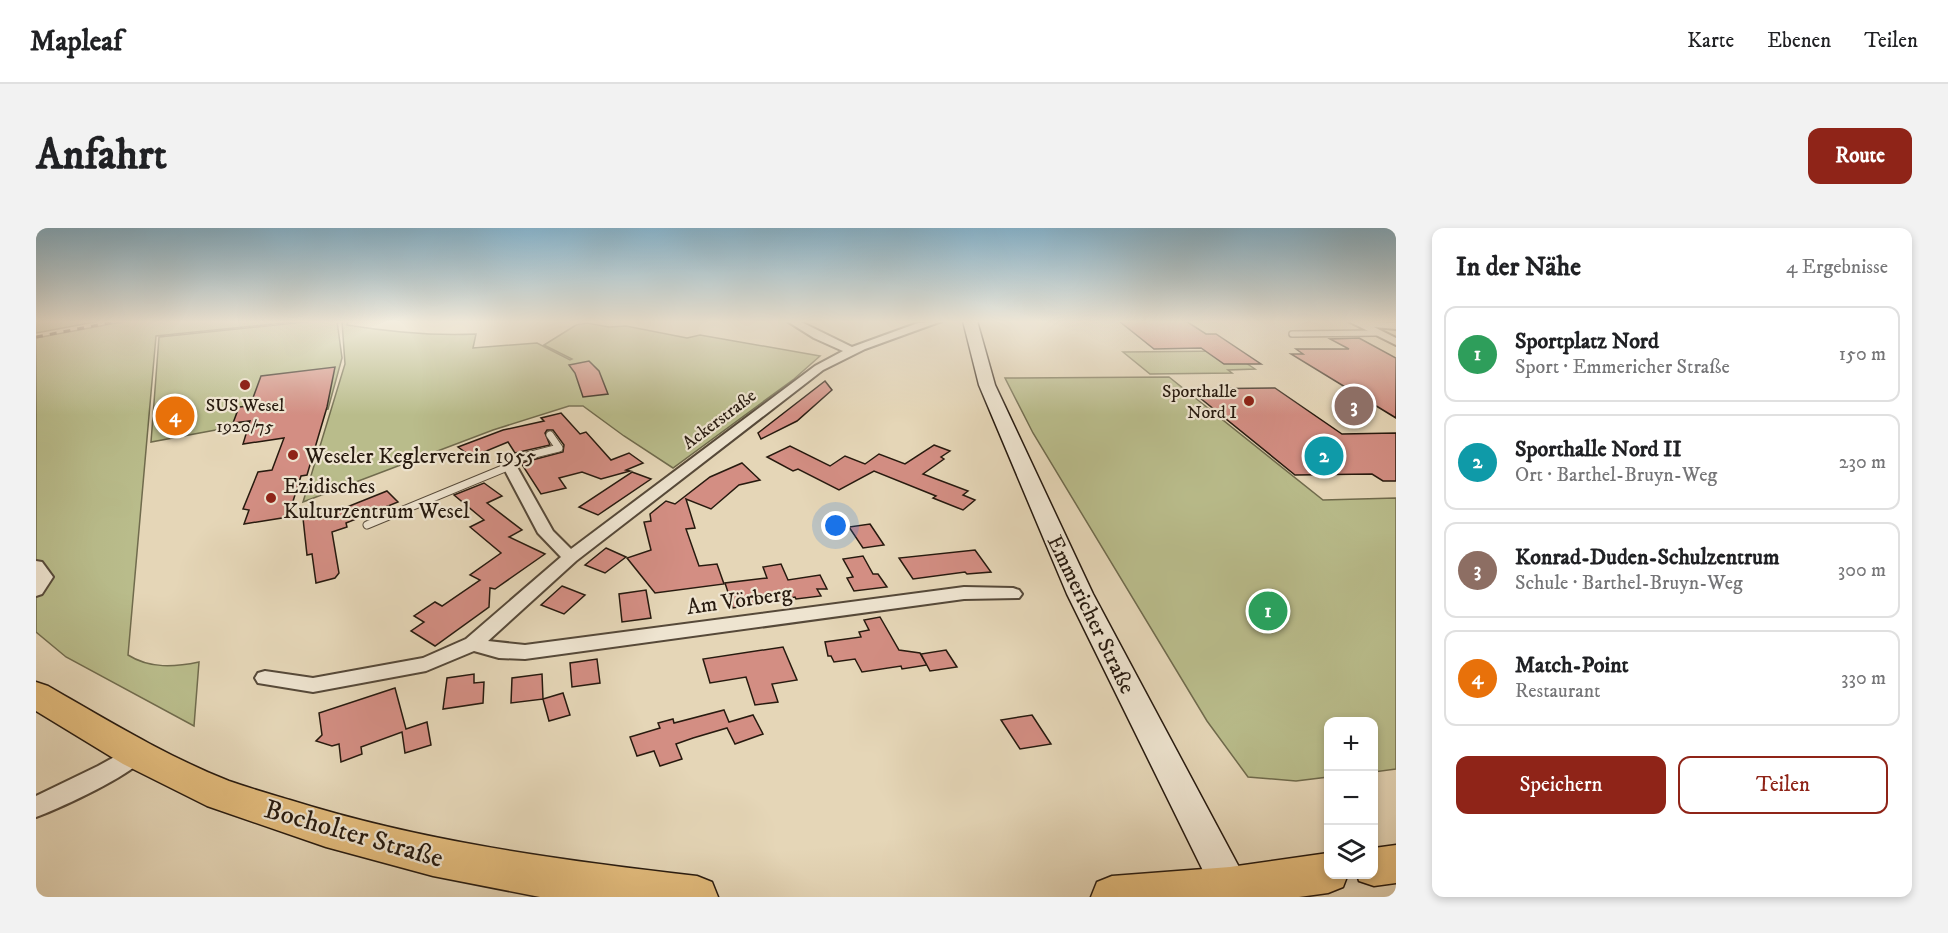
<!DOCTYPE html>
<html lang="de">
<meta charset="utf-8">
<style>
body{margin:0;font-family:"IM FELL DW Pica",serif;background:#f2f2f2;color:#202124}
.controls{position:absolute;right:18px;bottom:18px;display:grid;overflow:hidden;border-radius:12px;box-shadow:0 3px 9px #0003}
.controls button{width:54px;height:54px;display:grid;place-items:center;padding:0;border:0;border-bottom:2px solid #e0e0e0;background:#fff;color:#202124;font:30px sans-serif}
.you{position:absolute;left:800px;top:298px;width:21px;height:21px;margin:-15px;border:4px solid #fff;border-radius:50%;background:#1a73e8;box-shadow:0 0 0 9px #1a73e833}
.badge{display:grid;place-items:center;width:39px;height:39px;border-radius:50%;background:#8f2418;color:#fff;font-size:20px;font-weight:700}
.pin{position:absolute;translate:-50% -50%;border:3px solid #fff;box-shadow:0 2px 6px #0006}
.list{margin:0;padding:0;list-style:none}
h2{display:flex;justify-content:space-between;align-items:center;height:78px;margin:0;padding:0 24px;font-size:26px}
h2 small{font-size:20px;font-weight:400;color:#757577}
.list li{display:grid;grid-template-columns:39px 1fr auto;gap:18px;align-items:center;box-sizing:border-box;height:96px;margin:0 12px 12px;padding:0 12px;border:2px solid #e0e0e0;border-radius:12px}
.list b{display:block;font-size:22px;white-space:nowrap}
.list p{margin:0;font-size:20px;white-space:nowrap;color:#757577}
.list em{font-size:20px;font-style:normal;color:#757577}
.actions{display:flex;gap:12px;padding:18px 24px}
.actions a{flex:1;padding:14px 0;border:2px solid #8f2418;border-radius:12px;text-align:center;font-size:21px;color:#8f2418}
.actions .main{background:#8f2418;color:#fff}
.icon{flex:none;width:33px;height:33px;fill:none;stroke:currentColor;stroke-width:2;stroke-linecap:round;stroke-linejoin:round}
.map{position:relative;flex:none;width:1360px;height:669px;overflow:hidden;border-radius:12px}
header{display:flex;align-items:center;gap:36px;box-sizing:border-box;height:84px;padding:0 30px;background:#fff;border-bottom:2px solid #e0e0e0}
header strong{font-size:28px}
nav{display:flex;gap:33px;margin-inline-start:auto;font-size:21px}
.intro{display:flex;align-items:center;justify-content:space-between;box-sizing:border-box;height:144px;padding:0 36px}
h1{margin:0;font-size:42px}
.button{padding:15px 27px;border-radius:12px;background:#8f2418;color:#fff;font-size:21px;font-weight:700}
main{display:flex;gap:36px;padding:0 36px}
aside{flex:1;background:#fff;border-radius:12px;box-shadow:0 3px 9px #0003}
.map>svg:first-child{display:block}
</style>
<header>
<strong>Mapleaf</strong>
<nav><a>Karte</a><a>Ebenen</a><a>Teilen</a></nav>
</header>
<div class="intro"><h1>Anfahrt</h1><a class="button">Route</a></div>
<main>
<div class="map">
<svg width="1360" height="669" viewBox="0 0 1360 669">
<rect width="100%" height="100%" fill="#e5d6b7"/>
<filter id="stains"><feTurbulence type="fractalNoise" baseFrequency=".00333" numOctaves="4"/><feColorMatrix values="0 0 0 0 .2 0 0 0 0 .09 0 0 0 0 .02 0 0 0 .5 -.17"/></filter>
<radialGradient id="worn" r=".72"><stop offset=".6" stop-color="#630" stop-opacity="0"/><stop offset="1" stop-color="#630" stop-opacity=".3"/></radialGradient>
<g fill="#b9bc8b" stroke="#706b4d" stroke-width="1.5">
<polygon points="0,93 64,93 0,105"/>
<path d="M91 93H268L120 108 92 427C114 441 139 439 163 434L158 498 30 429 0 404V110Z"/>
<polygon points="279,93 301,93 306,130 292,181 115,214 123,109"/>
<path d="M306 93H312L311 97C354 104 397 108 440 106L437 120 501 115 534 132 536 131 508 117 540 97 551 95 573 99 590 98 651 110 664 107 784 128 758 151 637 240 588 208 547 178H533L457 202 267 274 309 136Z"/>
<polygon points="1192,123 1219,141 1192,142 1196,145 1114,146 1087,124"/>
<polygon points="1133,149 1287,272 1360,270 1360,541 1338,544 1338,494 1292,494 1292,549 1260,553 1212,549 1171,493 997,205 969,150"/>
</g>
<g fill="#d38e83" stroke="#271a0f" stroke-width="1.5">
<polygon points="1083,93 1150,93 1170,106 1180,106 1225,136 1188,136 1165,120 1118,121"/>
<polygon points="1323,110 1360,130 1360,190 1255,126 1267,126 1260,121 1313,121 1294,111"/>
<polygon points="553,133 563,143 572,166 547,169 539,145 533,137"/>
<polygon points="299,139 291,179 271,247 265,248 252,289 208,296 213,282 207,281 222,244 236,242 248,210 207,216 214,193 197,195 203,179 214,178 225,148"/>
<polygon points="789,153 796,162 761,193 725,211 722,205"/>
<polygon points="1239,160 1306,206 1360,205 1360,253 1347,253 1336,246 1259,247 1153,161"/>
<polygon points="525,185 544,206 550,204 575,232 593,225 607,235 590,242 594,243 565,251 546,244 523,250 530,260 505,266 485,235 527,224 528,217 517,202 511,202 509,205 514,217 479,225 472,214 436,229 422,219 467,202 508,193 505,190"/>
<polygon points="898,217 914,223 905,229 908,231 887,246 932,263 927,267 939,272 927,282 897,270 900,268 838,243 803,262 762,241 757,243 731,229 754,218 794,238 809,228 829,236 843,226 869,236"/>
<polygon points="706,235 724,252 703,257 675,281 650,271 659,300 650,301 663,338 681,336 688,356 619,365 591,330 615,322 608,294 615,293 614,286 630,273 639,276 674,249"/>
<polygon points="596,244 615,251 562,287 543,279"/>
<polygon points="448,255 466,268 451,275 486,302 473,309 509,326 459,361 454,360 453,379 399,418 375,403 388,394 378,388 399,374 406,378 444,352 434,347 465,325 434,299 448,292 418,267"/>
<polygon points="351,263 362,274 310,295 311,299 296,304 303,345 299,350 280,355 276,326 271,327 267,290 301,283"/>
<polygon points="834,296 848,317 827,320 813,299"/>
<polygon points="570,320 590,329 569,345 549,337"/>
<polygon points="939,322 955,344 931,346 929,344 877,351 863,330"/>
<polygon points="827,328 837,346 842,346 851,359 818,363 811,350 817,349 807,331"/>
<polygon points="745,336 752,352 784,347 791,361 781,361 785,368 760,371 759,369 697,380 689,355 731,350 727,339"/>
<polygon points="526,358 549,367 528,386 505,377"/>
<polygon points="610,362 615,390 586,394 583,366"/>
<polygon points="844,389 863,422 884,425 891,437 866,441 865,438 826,444 819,431 798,434 795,428 792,428 789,414 825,409 823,404 833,402 828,392"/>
<polygon points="747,419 761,452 736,456 742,474 719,477 710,449 674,455 667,431"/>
<polygon points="910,422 921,439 894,443 885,426"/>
<polygon points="561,431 564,455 536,459 534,435"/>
<polygon points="438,446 438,455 448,454 447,475 407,481 411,450"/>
<polygon points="506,446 507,471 527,465 534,487 513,493 507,471 475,475 476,450"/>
<polygon points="359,460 370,501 391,494 395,517 369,525 366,504 325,519 326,526 305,534 303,516 296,518 280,513 286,507 283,485"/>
<polygon points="688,482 693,494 717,487 727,506 699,516 691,500 657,510 640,516 646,531 624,538 618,523 601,528 594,509 624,500 622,495 637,491 638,495"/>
<polygon points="996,487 1015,516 984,521 965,492"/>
</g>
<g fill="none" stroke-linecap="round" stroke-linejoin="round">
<g stroke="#564939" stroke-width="8">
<polyline id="service-far1" points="1256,106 1340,105"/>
</g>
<g stroke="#564939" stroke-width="9">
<g id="service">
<polyline points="471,233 523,220 514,207"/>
<polyline points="331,297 474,238"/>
</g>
</g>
<g stroke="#564939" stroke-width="4">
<g id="minor">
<polygon points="751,93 763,93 816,119 882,95 906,93 829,121 787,142 540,333 452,413 489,417 928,359 977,360 983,362 986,366 983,370 928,371 489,431 463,430 438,423 390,443 277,464 222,455 219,450 222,445 229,443 277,450 387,430 430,411 525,329 502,305 464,233 466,230 476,230 517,303 535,321 779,138 807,123 778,110"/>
<polygon points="1312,93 1360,95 1360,101 1338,99 1360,110 1360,117"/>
<polygon points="0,333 6,334 17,349 6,366 0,368"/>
<path d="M100 517 108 520 111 526C102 545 22 581 0 589V568L62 538Z"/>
</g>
</g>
<g stroke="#271a0f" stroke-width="3">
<polygon id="secondary" points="927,93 941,93 959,157 1057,366 1219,669 1180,669 1031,366 943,157"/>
</g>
<g stroke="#271a0f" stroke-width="3">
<g id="primary">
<path d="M0 454 12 458C71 492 130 528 193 553 213 560 234 566 254 572 388 614 522 632 661 648L676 654 682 669H504L397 648 290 619 171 578 87 536 0 483Z"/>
<polygon points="1360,617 1360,655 1338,658 1323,653 1321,646 1338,646 1338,620"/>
<polygon points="1292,625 1292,646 1312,646 1307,659 1292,665 1263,669 1055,669 1061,654 1076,648 1194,639"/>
</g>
</g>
<use href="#service-far1" stroke="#eee4d0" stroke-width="5"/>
<use href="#service" stroke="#eee4d0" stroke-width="7"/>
<use href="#minor" fill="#eee4d0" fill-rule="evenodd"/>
<use href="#secondary" fill="#eee4d0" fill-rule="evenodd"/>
<use href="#primary" fill="#e2bb7c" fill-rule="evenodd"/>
<polyline stroke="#271a0f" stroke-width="3" stroke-dasharray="7 7" stroke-linecap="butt" points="0,109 83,93"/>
</g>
<linearGradient id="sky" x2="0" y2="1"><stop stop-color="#87b6d0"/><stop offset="0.5" stop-color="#f3eddf"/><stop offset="1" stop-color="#f3eddf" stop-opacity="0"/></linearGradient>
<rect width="1360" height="187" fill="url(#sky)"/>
<g fill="#8f2418" stroke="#eee4d0" stroke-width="2">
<circle cx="209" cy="157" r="6"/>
<circle cx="1213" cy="173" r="6"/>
<circle cx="257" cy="227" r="6"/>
<circle cx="235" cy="270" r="6"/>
</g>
<g text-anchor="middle" stroke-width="4.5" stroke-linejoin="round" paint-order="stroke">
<g font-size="18" fill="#271a0f" stroke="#eee4d0" text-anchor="end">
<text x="1201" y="169">Sporthalle<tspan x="1201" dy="21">Nord I</tspan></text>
<text x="209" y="183" text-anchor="middle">SUS Wesel<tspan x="209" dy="21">1920/75</tspan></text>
</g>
<g font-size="18" fill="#271a0f" stroke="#eee4d0">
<text transform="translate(683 191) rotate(-37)" y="6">Ackerstraße</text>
</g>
<g font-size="22" fill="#271a0f" stroke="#eee4d0" text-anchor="start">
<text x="269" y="235">Weseler Keglerverein 1955</text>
<text x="247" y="265">Ezidisches<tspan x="247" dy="25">Kulturzentrum Wesel</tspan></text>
</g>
<g font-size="22" fill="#271a0f" stroke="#eee4d0">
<text transform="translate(703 371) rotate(-8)" y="8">Am Vörberg</text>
<text transform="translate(1056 386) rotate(64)" y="8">Emmericher Straße</text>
</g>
<g font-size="27" fill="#271a0f" stroke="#eee4d0">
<text transform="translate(318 605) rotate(16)" y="9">Bocholter Straße</text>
</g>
</g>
<rect width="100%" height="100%" filter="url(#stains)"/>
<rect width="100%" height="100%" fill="url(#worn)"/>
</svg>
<div class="controls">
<button>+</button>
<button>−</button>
<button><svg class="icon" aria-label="layers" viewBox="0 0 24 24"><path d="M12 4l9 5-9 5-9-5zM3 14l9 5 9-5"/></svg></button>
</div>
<div class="you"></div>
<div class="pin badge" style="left:1232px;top:383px;background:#2e9e5b">1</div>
<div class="pin badge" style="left:1288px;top:228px;background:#0f9aa8">2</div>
<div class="pin badge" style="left:1318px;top:178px;background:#8d6e63">3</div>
<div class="pin badge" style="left:139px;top:188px;background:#e8710a">4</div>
</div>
<aside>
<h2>In der Nähe<small>4 Ergebnisse</small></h2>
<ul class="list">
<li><span class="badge" style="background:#2e9e5b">1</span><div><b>Sportplatz Nord</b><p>Sport · Emmericher Straße</p></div><em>150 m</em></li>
<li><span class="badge" style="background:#0f9aa8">2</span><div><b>Sporthalle Nord II</b><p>Ort · Barthel-Bruyn-Weg</p></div><em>230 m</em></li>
<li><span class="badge" style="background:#8d6e63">3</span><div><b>Konrad-Duden-Schulzentrum</b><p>Schule · Barthel-Bruyn-Weg</p></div><em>300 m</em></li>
<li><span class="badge" style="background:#e8710a">4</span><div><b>Match-Point</b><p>Restaurant</p></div><em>330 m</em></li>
</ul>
<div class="actions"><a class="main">Speichern</a><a>Teilen</a></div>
</aside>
</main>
